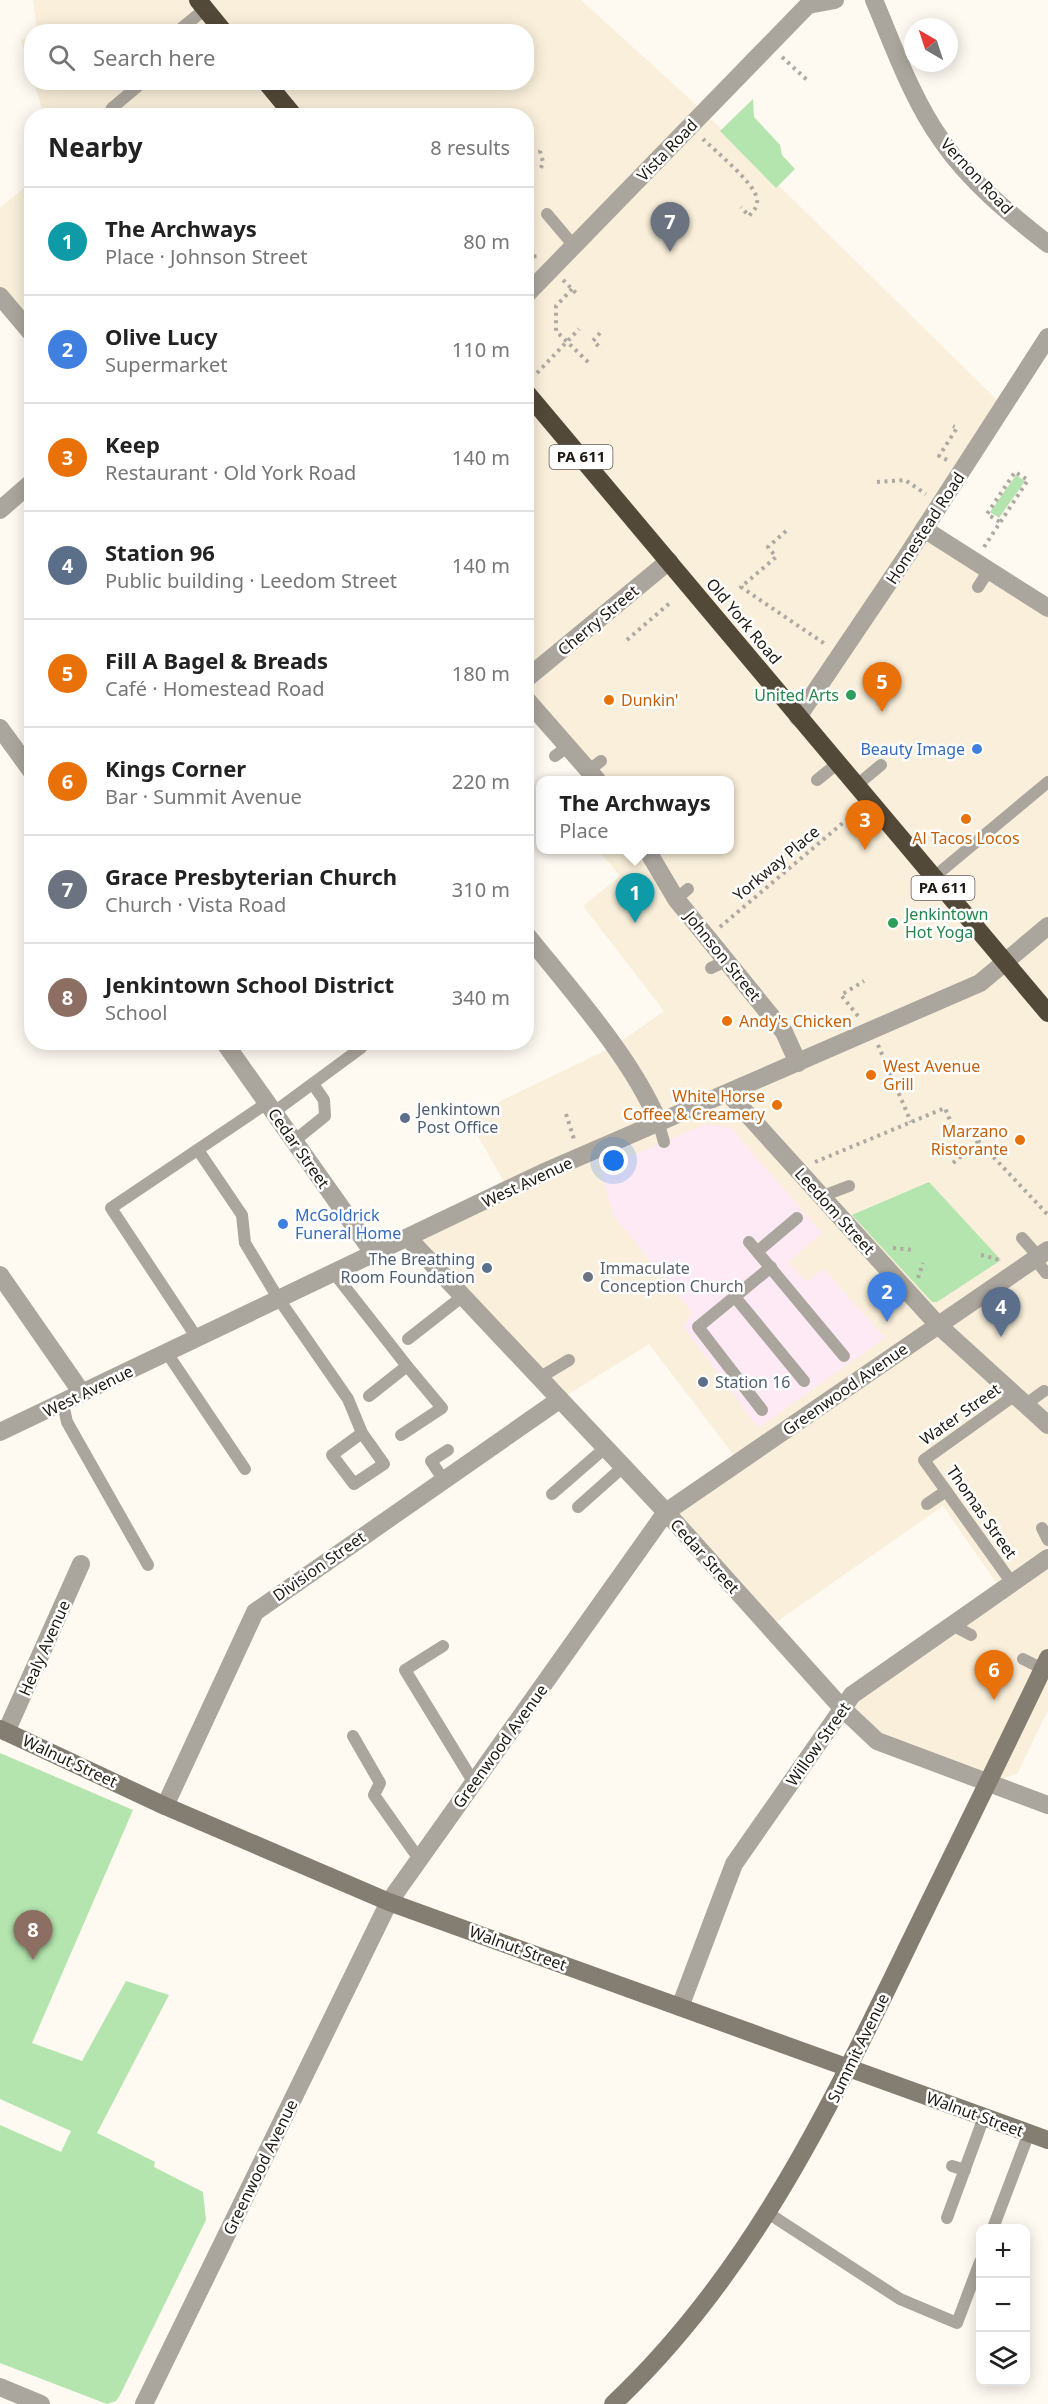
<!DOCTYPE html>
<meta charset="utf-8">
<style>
body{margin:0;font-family:"Noto Sans",sans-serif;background:#f6f6f6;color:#222}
.controls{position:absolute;right:18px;bottom:18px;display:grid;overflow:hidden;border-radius:12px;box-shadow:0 3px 15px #0003}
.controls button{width:54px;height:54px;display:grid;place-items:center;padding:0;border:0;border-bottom:2px solid #e0e0e0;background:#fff;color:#222;font:30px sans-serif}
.compass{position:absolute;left:904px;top:18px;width:54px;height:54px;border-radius:50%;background:#fff;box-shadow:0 3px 15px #0003;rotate:321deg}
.you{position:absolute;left:614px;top:1161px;width:21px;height:21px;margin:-15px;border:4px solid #fff;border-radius:50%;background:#1a73e8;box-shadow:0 0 0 9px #1a73e833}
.badge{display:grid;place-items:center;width:39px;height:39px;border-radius:50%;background:#0f766e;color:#fff;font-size:20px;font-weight:700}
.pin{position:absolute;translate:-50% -50px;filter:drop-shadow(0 2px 3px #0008)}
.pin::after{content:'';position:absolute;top:32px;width:21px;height:18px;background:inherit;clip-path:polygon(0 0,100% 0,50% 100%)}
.popup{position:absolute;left:536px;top:776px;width:198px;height:78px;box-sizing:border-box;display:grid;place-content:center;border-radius:12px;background:#fff;filter:drop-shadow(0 2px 4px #0005);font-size:20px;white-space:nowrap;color:#767676}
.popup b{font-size:22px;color:#222}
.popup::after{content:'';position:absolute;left:50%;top:100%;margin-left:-12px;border:12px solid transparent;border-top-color:#fff}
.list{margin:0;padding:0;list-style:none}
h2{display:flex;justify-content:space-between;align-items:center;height:78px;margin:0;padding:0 24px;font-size:26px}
h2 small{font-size:20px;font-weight:400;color:#767676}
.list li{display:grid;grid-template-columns:39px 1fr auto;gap:18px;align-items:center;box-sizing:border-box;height:108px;padding:0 24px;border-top:2px solid #e0e0e0}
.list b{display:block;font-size:22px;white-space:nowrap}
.list p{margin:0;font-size:20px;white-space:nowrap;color:#767676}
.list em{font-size:20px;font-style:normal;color:#767676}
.icon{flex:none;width:33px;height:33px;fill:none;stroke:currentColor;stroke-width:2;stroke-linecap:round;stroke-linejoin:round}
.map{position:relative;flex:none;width:1048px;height:2404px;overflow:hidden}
.search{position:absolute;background:#fff;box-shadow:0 3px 15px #0003;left:24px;top:24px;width:510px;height:66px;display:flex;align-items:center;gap:15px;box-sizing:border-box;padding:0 21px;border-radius:24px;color:#767676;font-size:22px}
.panel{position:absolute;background:#fff;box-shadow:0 3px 15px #0003;left:24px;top:108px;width:510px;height:942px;border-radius:24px}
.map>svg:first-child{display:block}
</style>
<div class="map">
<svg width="1048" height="2404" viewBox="0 0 1048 2404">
<rect width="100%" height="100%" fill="#fef9f1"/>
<g fill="#f9efda">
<polygon points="33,0 581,0 704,112 1003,406 925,529 1048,608 1048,1710 1017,1774 987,1783 877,1741 842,1708 1002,1591 943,1506 769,1627 666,1512 739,1462 649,1344 559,1400 409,1238 508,1189 467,1117 613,1047 664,1011 583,906 620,876 598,850 730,850 730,780 576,780 588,771 527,699 526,116 44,115 34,83 526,82 526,32 37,31"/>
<polygon points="31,37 32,37 31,74 21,40"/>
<polygon points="31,182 31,333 0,296 0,208"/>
</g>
<polygon fill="#fdeaf4" points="706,1124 731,1128 822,1233 789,1262 807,1282 823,1268 885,1338 758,1428 683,1326 692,1312 613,1215 600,1169"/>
<g fill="#b4e5ae">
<polygon points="753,99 754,117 780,145 782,155 795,169 776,188 720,131"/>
<polygon points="1016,475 1025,481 999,518 990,512"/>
<polygon points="929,1182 1001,1260 937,1302 932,1302 852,1215"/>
<polygon points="0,1753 133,1810 32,2043 82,2061 126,1981 169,1995 97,2133 155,2162 154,2167 203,2192 206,2220 120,2395 116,2401 107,2404 0,2363 0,2125 61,2152 71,2131 0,2099"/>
</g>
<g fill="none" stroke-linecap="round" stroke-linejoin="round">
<g stroke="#aea9a2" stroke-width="4" stroke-dasharray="3 4.5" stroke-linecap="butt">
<polyline points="782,57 807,80"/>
<polyline points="526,134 528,132"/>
<path d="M703 139C716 152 754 182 757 199 758 207 754 210 749 216L741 207"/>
<polyline points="541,168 543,162 540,151 543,148"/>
<polyline points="526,257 538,256"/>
<polyline points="563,280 577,294"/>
<polyline points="572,289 556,306 556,331 589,363"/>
<polyline points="600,333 593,341 602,349"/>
<polyline points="537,373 579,329"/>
<polyline points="947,460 939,456 957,428 953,426"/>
<polyline points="877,482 905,480 926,494"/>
<polyline points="786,531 768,547 776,557 741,587 825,644"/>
<polyline points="984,547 1028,480 1015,472 987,514 1000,522"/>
<polyline points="627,640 672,601"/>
<polyline points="720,927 851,816"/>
<polyline points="858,1016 841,995 864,981"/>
<polyline points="878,1045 911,1122"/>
<polyline points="566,1114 574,1139"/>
<polyline points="815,1162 945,1108 953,1128 961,1134 968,1130 1048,1215"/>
<polyline points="953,1163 979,1141"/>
<polyline points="893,1248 913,1250"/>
<polyline points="981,1255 1000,1260"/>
<polyline points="918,1278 923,1263"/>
</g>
<g stroke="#aba69d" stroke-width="12">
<polyline points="177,32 205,9"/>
<polyline points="112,116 112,108 143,82"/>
<polyline points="547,214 574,246"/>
<polyline points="978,587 989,570"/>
<polyline points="555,756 567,747"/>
<polyline points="588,771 601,761"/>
<polyline points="817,780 838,763"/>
<polyline points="857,785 881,765"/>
<polyline points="934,877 1048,782"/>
<polyline points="676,899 688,889"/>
<polyline points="711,968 728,960"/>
<polyline points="274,1112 361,1048"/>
<polyline points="658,1121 664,1142"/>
<polyline points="294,1141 325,1116 324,1100 313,1084"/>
<polyline points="198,1150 242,1215 245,1243 278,1298 348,1399 362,1433 384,1464 354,1484 332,1455 362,1433"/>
<polyline points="820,1197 849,1186"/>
<polyline points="1022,1238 1038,1256"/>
<polyline points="749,1242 844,1356"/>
<polyline points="758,1251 797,1218"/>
<polyline points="1035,1259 1046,1273"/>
<polyline points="334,1273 407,1366 369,1396"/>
<polyline points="735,1297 804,1381"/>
<polyline points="197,1338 111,1208 267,1103"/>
<polyline points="408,1339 463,1296"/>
<polyline points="167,1353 245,1469"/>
<polyline points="539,1378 569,1360"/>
<polyline points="63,1404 67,1422 148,1565"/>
<polyline points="1026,1404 1044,1391"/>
<polyline points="762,1410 698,1327 771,1267"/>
<polyline points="401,1435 442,1408 407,1366"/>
<polyline points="443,1479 431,1461 448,1450"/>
<polyline points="552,1494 605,1448"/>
<polyline points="927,1504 946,1491"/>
<polyline points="578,1507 623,1467"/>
<polyline points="1042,1528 1048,1540"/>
<polyline points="1012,1583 924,1460 1015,1395"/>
<polyline points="952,1625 971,1635"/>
<polyline points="443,1646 405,1670 474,1783"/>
<polyline points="1023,1659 1043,1669"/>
<polyline points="353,1736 380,1783 374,1795 419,1859"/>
<polyline points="952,2166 965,2170"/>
<polyline points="768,2213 900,2299 957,2323 980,2262"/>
<polyline points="947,2218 984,2117"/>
<polyline points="993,2228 1029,2133"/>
</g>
<g stroke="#aba69d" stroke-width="18">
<path d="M874 0C894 47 912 99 942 141 969 181 1011 215 1048 244"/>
<polyline points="808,5 835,0"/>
<polyline points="526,295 808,5 810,0"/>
<polyline points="0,296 32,334"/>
<polyline points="0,510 32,482"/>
<polyline points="924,529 1048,608"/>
<polyline points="526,679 669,561"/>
<polyline points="526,699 597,780"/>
<polyline points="798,717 908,554 1048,337"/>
<polyline points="0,728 32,772"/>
<polyline points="647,850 676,899 784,1032 798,1063"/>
<path d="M526 934C570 989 631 1057 658 1121"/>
<polyline points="224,1042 374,1254"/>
<polyline points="729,1094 938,1325 1048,1425"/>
<polyline points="408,1238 666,1512 842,1708 877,1741 1048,1805"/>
<polyline points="0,1275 82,1393"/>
<polyline points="0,1432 542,1173 980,983 1048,926"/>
<polyline points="6,1732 81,1564"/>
<polyline points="165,1806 255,1612 559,1400"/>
<polyline points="680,2007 734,1864 852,1695 1048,1558"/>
<polyline points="0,2387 41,2404"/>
<polyline points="144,2404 389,1902 666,1512 1048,1250"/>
</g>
<g stroke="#847d71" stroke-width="18">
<polyline points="0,1729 165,1806 389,1902 1048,2140"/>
<path d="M613 2404C749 2276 827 2113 907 1948 954 1851 1002 1755 1048 1658"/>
</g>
<g stroke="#534938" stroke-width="18">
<polyline points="198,0 224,32"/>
<polyline points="266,82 294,116"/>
<polyline points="526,392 1048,1013"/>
</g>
</g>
<g fill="#2e9e5b" stroke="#fff" stroke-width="2">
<circle cx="851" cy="695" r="6"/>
<circle cx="893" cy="923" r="6"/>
</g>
<g fill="#e8710a" stroke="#fff" stroke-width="2">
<circle cx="609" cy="700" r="6"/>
<circle cx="966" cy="819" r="6"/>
<circle cx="727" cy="1021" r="6"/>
<circle cx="871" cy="1075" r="6"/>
<circle cx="777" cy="1105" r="6"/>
<circle cx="1020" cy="1140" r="6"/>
</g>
<g fill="#3f7fe0" stroke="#fff" stroke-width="2">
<circle cx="977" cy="749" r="6"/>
<circle cx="283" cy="1224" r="6"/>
</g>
<g fill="#5c6f8a" stroke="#fff" stroke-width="2">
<circle cx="405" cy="1118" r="6"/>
<circle cx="487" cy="1268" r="6"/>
<circle cx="703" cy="1382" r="6"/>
</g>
<circle fill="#6b7280" stroke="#fff" stroke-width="2" cx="588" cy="1277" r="6"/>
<g text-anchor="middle" stroke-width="5" stroke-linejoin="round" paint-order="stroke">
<g fill="#fff" stroke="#625e59" stroke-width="1.5">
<rect x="549.5" y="445" width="63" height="24" rx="4.5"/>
<rect x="911.5" y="876" width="63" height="24" rx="4.5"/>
</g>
<g font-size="15" font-weight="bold" fill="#1e1912">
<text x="581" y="462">PA 611</text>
<text x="943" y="893">PA 611</text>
</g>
<g font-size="16" fill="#1e1912" stroke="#fff">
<text transform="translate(667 150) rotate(-46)" y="6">Vista Road</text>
<text transform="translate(977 176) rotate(47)" y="6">Vernon Road</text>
<text transform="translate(925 528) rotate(-57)" y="6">Homestead Road</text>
<text transform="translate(598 620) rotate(-40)" y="6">Cherry Street</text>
<text transform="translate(744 621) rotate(50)" y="6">Old York Road</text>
<text transform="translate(776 863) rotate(-40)" y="6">Yorkway Place</text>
<text transform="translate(723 956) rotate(51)" y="6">Johnson Street</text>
<text transform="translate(299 1148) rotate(55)" y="6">Cedar Street</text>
<text transform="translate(527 1182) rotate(-25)" y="6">West Avenue</text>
<text transform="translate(835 1211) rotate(48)" y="6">Leedom Street</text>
<text transform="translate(845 1389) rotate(-35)" y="6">Greenwood Avenue</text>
<text transform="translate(88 1391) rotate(-26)" y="6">West Avenue</text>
<text transform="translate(960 1414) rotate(-35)" y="6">Water Street</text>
<text transform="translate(982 1512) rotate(55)" y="6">Thomas Street</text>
<text transform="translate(705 1556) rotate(48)" y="6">Cedar Street</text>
<text transform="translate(319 1566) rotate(-35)" y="6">Division Street</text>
<text transform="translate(44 1648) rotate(-66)" y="6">Healy Avenue</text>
<text transform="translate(818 1744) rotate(-55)" y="6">Willow Street</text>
<text transform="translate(500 1746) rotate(-54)" y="6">Greenwood Avenue</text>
<text transform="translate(70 1761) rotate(25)" y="6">Walnut Street</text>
<text transform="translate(518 1948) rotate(20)" y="6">Walnut Street</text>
<text transform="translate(858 2048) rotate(-64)" y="6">Summit Avenue</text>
<text transform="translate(975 2114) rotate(20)" y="6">Walnut Street</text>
<text transform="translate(260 2167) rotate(-64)" y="6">Greenwood Avenue</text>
</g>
<g font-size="16" fill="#27864d" stroke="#fff" text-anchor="end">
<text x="839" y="701">United Arts</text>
<text x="905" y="920" text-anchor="start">Jenkintown<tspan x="905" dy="18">Hot Yoga</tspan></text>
</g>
<g font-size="16" fill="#c56008" stroke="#fff" text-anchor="start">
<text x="621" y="706">Dunkin'</text>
<text x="966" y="844" text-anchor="middle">Al Tacos Locos</text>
<text x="739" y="1027">Andy's Chicken</text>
<text x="883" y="1072">West Avenue<tspan x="883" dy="18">Grill</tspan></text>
<text x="765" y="1102" text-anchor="end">White Horse<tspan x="765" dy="18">Coffee &amp; Creamery</tspan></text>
<text x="1008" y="1137" text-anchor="end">Marzano<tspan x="1008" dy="18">Ristorante</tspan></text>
</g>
<g font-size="16" fill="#366cbe" stroke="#fff" text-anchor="end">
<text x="965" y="755">Beauty Image</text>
<text x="295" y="1221" text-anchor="start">McGoldrick<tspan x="295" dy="18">Funeral Home</tspan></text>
</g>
<g font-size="16" fill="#4e5e75" stroke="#fff" text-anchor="start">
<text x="417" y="1115">Jenkintown<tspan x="417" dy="18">Post Office</tspan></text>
<text x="475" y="1265" text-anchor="end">The Breathing<tspan x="475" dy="18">Room Foundation</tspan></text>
<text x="715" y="1388">Station 16</text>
</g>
<g font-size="16" fill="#5b616d" stroke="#fff" text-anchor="start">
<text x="600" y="1274">Immaculate<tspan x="600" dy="18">Conception Church</tspan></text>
</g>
</g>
</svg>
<div class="controls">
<button>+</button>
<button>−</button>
<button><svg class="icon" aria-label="layers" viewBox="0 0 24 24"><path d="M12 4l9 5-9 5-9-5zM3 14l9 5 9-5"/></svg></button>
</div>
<svg class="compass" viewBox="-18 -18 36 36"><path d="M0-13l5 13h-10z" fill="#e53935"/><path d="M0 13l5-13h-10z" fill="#767676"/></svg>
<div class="you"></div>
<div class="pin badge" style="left:635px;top:923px;background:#0f9aa8">1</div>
<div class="popup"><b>The Archways</b>Place</div>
<div class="pin badge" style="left:887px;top:1322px;background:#3f7fe0">2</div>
<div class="pin badge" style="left:865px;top:850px;background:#e8710a">3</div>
<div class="pin badge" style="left:1001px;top:1337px;background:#5c6f8a">4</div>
<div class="pin badge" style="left:882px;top:712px;background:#e8710a">5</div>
<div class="pin badge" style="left:994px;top:1700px;background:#e8710a">6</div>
<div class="pin badge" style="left:670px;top:252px;background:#6b7280">7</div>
<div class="pin badge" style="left:33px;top:1960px;background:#8d6e63">8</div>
<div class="search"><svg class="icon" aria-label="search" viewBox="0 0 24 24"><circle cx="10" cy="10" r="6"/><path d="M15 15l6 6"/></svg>Search here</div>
<section class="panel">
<h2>Nearby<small>8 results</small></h2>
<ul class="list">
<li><span class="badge" style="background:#0f9aa8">1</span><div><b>The Archways</b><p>Place · Johnson Street</p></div><em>80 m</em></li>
<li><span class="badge" style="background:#3f7fe0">2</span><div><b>Olive Lucy</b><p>Supermarket</p></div><em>110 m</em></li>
<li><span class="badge" style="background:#e8710a">3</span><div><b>Keep</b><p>Restaurant · Old York Road</p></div><em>140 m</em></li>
<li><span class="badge" style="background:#5c6f8a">4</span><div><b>Station 96</b><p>Public building · Leedom Street</p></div><em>140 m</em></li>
<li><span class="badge" style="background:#e8710a">5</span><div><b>Fill A Bagel &amp; Breads</b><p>Café · Homestead Road</p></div><em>180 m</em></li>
<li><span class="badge" style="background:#e8710a">6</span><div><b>Kings Corner</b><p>Bar · Summit Avenue</p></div><em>220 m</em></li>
<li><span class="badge" style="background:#6b7280">7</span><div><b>Grace Presbyterian Church</b><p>Church · Vista Road</p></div><em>310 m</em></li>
<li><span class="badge" style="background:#8d6e63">8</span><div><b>Jenkintown School District</b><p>School</p></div><em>340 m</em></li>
</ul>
</section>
</div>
